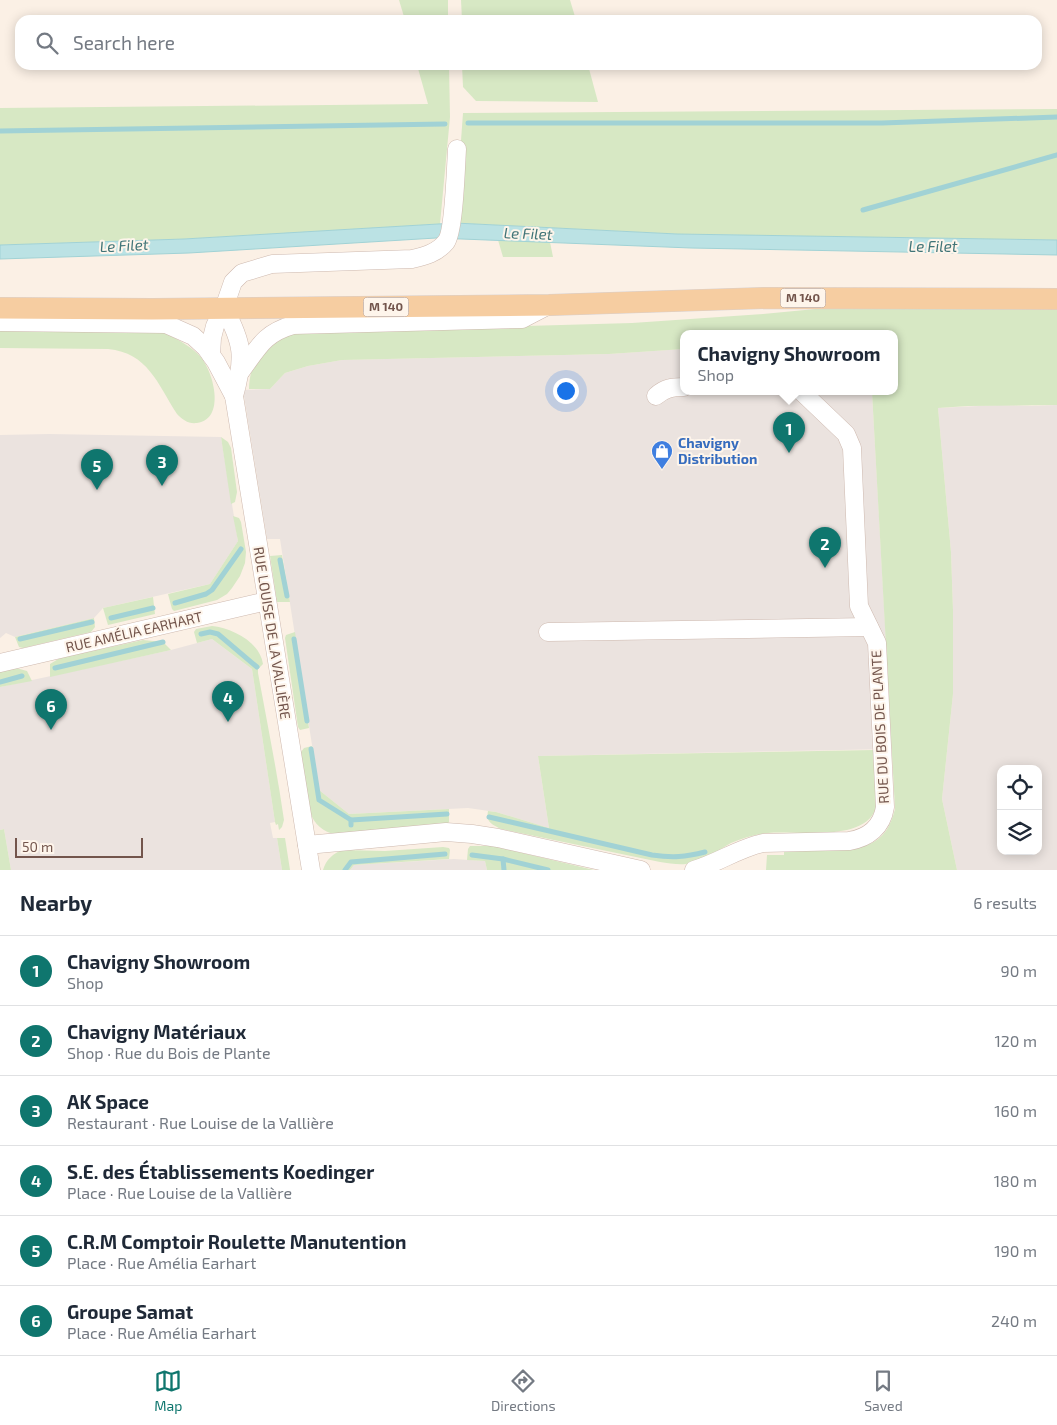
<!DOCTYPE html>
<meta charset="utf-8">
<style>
body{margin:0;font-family:"Exo 2",sans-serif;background:#f2f2f3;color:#1f2937}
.controls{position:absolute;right:15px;bottom:15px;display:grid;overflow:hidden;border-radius:10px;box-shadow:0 2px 12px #0003}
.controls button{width:45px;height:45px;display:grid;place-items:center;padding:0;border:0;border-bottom:1px solid #e0e1e3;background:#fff;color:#1f2937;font:25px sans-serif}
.scale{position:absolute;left:15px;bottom:12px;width:128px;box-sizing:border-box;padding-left:5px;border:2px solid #73554c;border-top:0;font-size:14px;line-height:18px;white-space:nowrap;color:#73554c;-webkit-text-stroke:4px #fef5eb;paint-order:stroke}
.you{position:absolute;left:565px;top:390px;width:18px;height:18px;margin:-12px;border:4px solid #fff;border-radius:50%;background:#1a73e8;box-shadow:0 0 0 8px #1a73e833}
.badge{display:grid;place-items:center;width:32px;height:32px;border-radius:50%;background:#0f766e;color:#fff;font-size:16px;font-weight:700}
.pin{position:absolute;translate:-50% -41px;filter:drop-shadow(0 1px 2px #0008)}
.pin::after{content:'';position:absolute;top:26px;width:18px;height:15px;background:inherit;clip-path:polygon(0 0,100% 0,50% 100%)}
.popup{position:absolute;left:680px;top:330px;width:218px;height:65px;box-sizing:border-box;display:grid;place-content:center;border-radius:10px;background:#fff;filter:drop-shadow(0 1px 4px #0005);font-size:16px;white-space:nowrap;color:#747a83}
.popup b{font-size:19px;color:#1f2937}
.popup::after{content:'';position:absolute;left:50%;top:100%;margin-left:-10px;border:10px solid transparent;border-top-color:#fff}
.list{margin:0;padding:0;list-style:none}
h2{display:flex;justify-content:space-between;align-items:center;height:65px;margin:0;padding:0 20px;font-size:21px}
h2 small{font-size:16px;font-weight:400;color:#747a83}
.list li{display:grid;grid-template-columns:32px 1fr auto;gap:15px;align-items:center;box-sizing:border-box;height:70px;padding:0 20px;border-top:1px solid #e0e1e3}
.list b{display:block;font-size:19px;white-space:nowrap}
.list p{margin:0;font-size:16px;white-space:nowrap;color:#747a83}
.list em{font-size:16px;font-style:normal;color:#747a83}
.icon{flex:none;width:28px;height:28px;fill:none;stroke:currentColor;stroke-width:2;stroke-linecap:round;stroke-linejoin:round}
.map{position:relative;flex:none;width:1057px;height:870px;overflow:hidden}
.search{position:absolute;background:#fff;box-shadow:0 2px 12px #0003;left:15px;right:15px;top:15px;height:55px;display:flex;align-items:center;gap:12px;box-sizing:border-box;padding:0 18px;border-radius:15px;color:#747a83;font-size:19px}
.sheet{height:485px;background:#fff}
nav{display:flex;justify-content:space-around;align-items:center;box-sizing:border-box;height:70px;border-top:1px solid #e0e1e3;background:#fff;font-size:14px;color:#747a83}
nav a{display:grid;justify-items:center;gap:2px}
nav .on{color:#0f766e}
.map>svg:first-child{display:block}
</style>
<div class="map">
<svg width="1057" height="870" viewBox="0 0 1057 870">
<rect width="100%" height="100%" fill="#fbf0e5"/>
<g fill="#ebe3df" fill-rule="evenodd">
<polygon points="684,349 684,392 872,392 892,749 538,756 549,828 496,812 468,808 349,814 319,790 280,539 267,539 243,390 270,389 285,373 308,366 342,360 609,354"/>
<path d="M999 405 1032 406 1057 405V870H957L942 799 953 694V610L951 552 938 408ZM1001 769H1038V851H1001Z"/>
<polygon points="49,434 221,437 238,541 210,584 103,608 94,618 15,637 6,633 0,638 0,435"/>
<polygon points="212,639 252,669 275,822 270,823 273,838 277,838 282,870 11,870 4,829 0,830 0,687 171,650"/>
<polygon points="454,859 485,861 487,870 350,870 354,865"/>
</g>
<g fill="#d7e8c4">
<polygon points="399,0 448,0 448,20 405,20"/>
<polygon points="461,0 570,0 576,20 462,20"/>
<polygon points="417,65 449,65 450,117 440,224 184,239 0,245 0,108 428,104"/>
<polygon points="462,65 588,65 598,102 476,101 463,87"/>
<polygon points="1057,109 1057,240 677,234 455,223 463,113"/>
<polygon points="498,240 550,242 553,257 503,257"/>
<path d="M1057 307V405L968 406 938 408 951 552 953 610V694L942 799 957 870H766L767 855H784V850C799 850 815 850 830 850 864 849 886 846 895 809L872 392H894V334H684V349L609 354 342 360 308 366 285 373 270 389H249C250 357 265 348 289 333L632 323 763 314 826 308Z"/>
<path d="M0 330 163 332C175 338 189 345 199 355 213 369 227 419 197 423 188 424 183 420 177 414 157 383 148 353 108 349L0 348Z"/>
<polygon points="221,437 228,442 231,448 237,492 235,502 231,504"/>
<polygon points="233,516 239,518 241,522 246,552 245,563 240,576 232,588 227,594 217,600 174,611 172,609 168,594 210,584 238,541"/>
<polygon points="282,555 290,602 277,602 270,556"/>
<polygon points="153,597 155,614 108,625 103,608"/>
<polygon points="94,618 95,627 91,632 23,648 19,647 15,637"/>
<path d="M212 626C232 628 260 642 263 664L258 669V673C267 722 277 771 284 820L282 827 279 830 278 824 276 825 275 822 252 669 212 639 197 643 194 632 196 629Z"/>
<polygon points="295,632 309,728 300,730 298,727 285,638 286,635"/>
<polygon points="143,640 163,642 171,650 50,677 50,664 60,658"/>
<polygon points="16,668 27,671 32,681 0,687 0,672"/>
<path d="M312 746 319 790 349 814 449 809V822L447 824 334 834C324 832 314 824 311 814 305 798 304 770 301 752L304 748Z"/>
<path d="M874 750 876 808C864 843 797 830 768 833 755 834 742 838 731 843 717 851 702 862 686 864 678 865 668 863 660 862L501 829C491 824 486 822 488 811L496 812 549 828 538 756Z"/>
<polygon points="4,829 11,870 0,870 0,830"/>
<polygon points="277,838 285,838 290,870 282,870"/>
<polygon points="470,846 493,846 594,870 487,870 485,861 467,860 468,849"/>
<path d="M443 847 449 848 450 850 449 859 354 865 350 870H323C326 860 333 853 343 850L385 851Z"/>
</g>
<polygon fill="#bbe2e4" stroke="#a1d2d5" points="455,223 677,234 1057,240 1057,255 691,248 436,238 189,253 0,259 0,245 184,239"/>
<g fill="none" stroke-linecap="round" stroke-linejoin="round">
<g stroke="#a1d2d5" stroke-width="5">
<polyline points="468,123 882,123 1057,117"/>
<polyline points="0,131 445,124"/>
<polyline points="863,210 1057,155"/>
<polyline points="280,560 287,596"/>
<polyline points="175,603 206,594 212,590 241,549"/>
<polyline points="111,618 153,608"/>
<polyline points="201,634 210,632 218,634 257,667"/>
<polyline points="20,639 92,622"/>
<polyline points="294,639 307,721"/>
<polyline points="55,668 163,642"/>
<polyline points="0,682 22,676"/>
<polyline points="311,749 319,800 351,820"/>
<path d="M489 817 652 855C673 858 685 857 705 852"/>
<polyline points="351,825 351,820 447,814"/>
<polyline points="472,855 503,859 548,870"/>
<polyline points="503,859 504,870"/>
<polyline points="345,870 351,862 445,854"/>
</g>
<g stroke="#ceb9af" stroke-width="19">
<g id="minor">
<path d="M224 308C243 343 245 357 234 396L311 870"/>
<polyline points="0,322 166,324 193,336 206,348 216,362 234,396"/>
<path d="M211 355 212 338 215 326 224 308 233 282 242 273 272 264 412 259C425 256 437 253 446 242 454 232 456 166 457 149"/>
<path d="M241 371C258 348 264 333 293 325L522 319 549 305"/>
<path d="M656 396C665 388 672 387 684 387"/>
<polyline points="548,632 869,627"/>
<polyline points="0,663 267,601"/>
<polyline points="307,845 446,832 472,834 498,838 641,870"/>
<path d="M694 870C718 863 739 848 763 843L849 841C868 838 882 827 885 807L877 643 859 606 852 448 846 434 802 392"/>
</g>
</g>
<g stroke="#d8cfcd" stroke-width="22">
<polyline id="major" points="0,308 152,309 549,305 766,298 1057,299"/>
</g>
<use href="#minor" stroke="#fff" stroke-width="18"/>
<use href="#major" stroke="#f6cda1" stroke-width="21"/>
</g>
<defs>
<g id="shop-pin" transform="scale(1.125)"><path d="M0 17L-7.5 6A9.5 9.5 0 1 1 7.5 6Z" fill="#3f7fe0" stroke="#fef5eb"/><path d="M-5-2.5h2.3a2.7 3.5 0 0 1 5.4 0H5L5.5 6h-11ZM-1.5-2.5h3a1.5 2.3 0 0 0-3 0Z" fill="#fff"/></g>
</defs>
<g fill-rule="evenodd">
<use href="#shop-pin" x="662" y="451"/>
</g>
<g text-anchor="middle" stroke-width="4" stroke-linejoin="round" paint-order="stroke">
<g fill="#fef5eb" stroke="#9d857c" stroke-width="1">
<rect x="780.5" y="288.5" width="45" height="19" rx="4"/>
<rect x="363.5" y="297.5" width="45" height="19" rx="4"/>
</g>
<g font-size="12" font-weight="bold" fill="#73554c">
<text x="803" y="302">M 140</text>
<text x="386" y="311">M 140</text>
</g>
<g font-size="14" font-weight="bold" fill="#366cbe" stroke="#fef5eb" text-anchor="start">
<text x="678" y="448">Chavigny<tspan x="678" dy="16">Distribution</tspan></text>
</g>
<g font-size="14" fill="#73554c" stroke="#fef5eb">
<text transform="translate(134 632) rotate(-13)" y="5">RUE AMÉLIA EARHART</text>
<text transform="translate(272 633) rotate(81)" y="5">RUE LOUISE DE LA VALLIÈRE</text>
<text transform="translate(880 727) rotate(-93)" y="5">RUE DU BOIS DE PLANTE</text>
</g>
<g font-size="15" font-style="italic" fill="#407477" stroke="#fef5eb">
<text transform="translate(528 234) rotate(2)" y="5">Le Filet</text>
<text transform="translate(124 246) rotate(-3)" y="5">Le Filet</text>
<text x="933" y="252">Le Filet</text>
</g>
</g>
</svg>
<div class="controls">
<button><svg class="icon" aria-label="locate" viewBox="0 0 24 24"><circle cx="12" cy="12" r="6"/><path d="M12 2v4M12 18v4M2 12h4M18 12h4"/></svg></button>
<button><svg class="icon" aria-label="layers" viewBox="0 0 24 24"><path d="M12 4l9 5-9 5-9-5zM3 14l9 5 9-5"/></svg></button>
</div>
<div class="scale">50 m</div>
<div class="you"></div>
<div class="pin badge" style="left:789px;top:453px">1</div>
<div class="popup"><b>Chavigny Showroom</b>Shop</div>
<div class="pin badge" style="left:825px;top:568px">2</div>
<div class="pin badge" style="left:162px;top:486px">3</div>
<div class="pin badge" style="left:228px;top:722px">4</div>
<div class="pin badge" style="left:97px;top:490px">5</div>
<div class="pin badge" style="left:51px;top:730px">6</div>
<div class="search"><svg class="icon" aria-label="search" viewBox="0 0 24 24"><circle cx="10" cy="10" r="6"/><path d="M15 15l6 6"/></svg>Search here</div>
</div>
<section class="sheet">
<h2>Nearby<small>6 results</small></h2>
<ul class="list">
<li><span class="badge">1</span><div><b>Chavigny Showroom</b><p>Shop</p></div><em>90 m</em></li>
<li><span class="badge">2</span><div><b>Chavigny Matériaux</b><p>Shop · Rue du Bois de Plante</p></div><em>120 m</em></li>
<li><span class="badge">3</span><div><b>AK Space</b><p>Restaurant · Rue Louise de la Vallière</p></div><em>160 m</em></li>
<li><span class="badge">4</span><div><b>S.E. des Établissements Koedinger</b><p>Place · Rue Louise de la Vallière</p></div><em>180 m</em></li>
<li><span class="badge">5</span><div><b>C.R.M Comptoir Roulette Manutention</b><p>Place · Rue Amélia Earhart</p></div><em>190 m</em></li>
<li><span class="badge">6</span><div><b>Groupe Samat</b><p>Place · Rue Amélia Earhart</p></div><em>240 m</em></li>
</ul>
</section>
<nav>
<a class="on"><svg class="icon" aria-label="map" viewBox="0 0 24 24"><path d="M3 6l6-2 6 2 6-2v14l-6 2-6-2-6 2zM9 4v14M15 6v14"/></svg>Map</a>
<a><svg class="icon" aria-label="directions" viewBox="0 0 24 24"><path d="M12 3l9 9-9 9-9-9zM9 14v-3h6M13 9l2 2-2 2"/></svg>Directions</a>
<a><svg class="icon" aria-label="saved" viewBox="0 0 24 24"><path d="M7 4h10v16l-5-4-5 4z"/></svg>Saved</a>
</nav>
